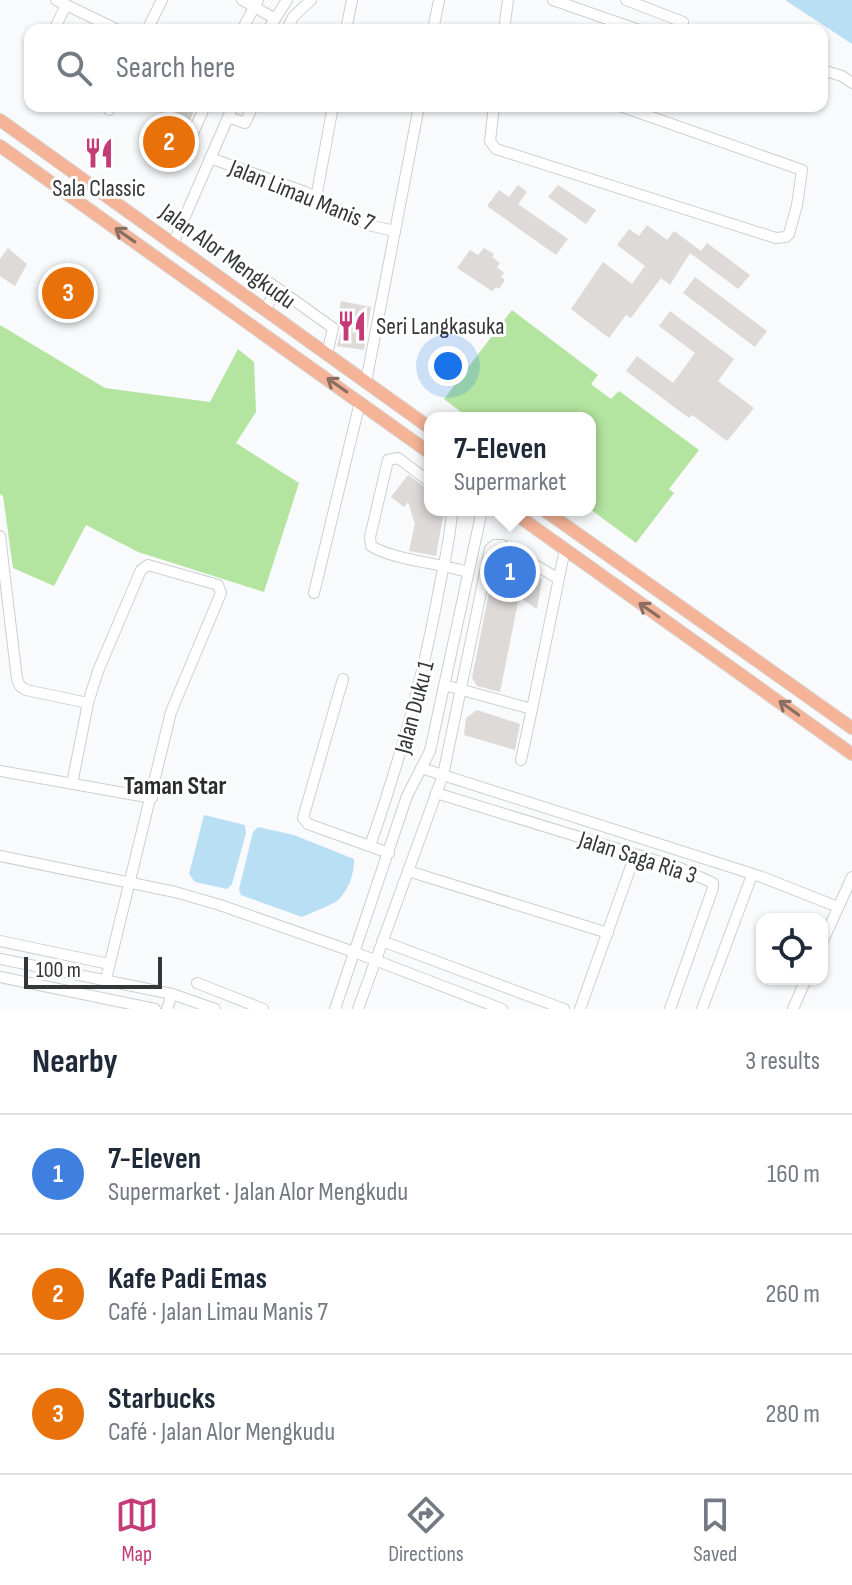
<!DOCTYPE html>
<meta charset="utf-8">
<style>
body{margin:0;font-family:"Sofia Sans Condensed",sans-serif;background:#f2f2f3;color:#1f2937}
.controls{position:absolute;right:24px;bottom:24px;display:grid;overflow:hidden;border-radius:16px;box-shadow:0 2px 6px #0004}
.controls button{width:72px;height:72px;display:grid;place-items:center;padding:0;border:0;border-bottom:2px solid #e0e1e3;background:#fff;color:#1f2937;font:40px sans-serif}
.scale{position:absolute;left:24px;bottom:20px;width:138px;box-sizing:border-box;padding-left:8px;border:4px solid #353637;border-top:0;font-size:22px;line-height:28px;white-space:nowrap;color:#353637;-webkit-text-stroke:6px #fff;paint-order:stroke}
.you{position:absolute;left:448px;top:366px;width:28px;height:28px;margin:-20px;border:6px solid #fff;border-radius:50%;background:#1a73e8;box-shadow:0 0 0 12px #1a73e833}
.badge{display:grid;place-items:center;width:52px;height:52px;border-radius:50%;background:#c43b77;color:#fff;font-size:26px;font-weight:700}
.pin{position:absolute;translate:-50% -50%;border:4px solid #fff;box-shadow:0 2px 8px #0006}
.popup{position:absolute;left:424px;top:412px;width:172px;height:104px;box-sizing:border-box;display:grid;place-content:center;border-radius:16px;background:#fff;filter:drop-shadow(0 2px 6px #0005);font-size:26px;white-space:nowrap;color:#747a83}
.popup b{font-size:30px;color:#1f2937}
.popup::after{content:'';position:absolute;left:50%;top:100%;margin-left:-16px;border:16px solid transparent;border-top-color:#fff}
.list{margin:0;padding:0;list-style:none}
h2{display:flex;justify-content:space-between;align-items:center;height:104px;margin:0;padding:0 32px;font-size:34px}
h2 small{font-size:26px;font-weight:400;color:#747a83}
.list li{display:grid;grid-template-columns:52px 1fr auto;gap:24px;align-items:center;box-sizing:border-box;height:120px;padding:0 32px;border-top:2px solid #e0e1e3}
.list b{display:block;font-size:30px;white-space:nowrap}
.list p{margin:0;font-size:26px;white-space:nowrap;color:#747a83}
.list em{font-size:26px;font-style:normal;color:#747a83}
.icon{flex:none;width:44px;height:44px;fill:none;stroke:currentColor;stroke-width:2;stroke-linecap:round;stroke-linejoin:round}
.map{position:relative;flex:none;width:852px;height:1009px;overflow:hidden}
.search{position:absolute;background:#fff;box-shadow:0 2px 6px #0004;left:24px;right:24px;top:24px;height:88px;display:flex;align-items:center;gap:20px;box-sizing:border-box;padding:0 28px;border-radius:16px;color:#747a83;font-size:30px}
.sheet{height:464px;background:#fff}
nav{display:flex;justify-content:space-around;align-items:center;box-sizing:border-box;height:112px;border-top:2px solid #e0e1e3;background:#fff;font-size:22px;color:#747a83}
nav a{display:grid;justify-items:center;gap:4px}
nav .on{color:#c43b77}
.map>svg:first-child{display:block}
</style>
<div class="map">
<svg width="852" height="1009" viewBox="0 0 852 1009">
<rect width="100%" height="100%" fill="#f8fafc"/>
<g fill="#b4e5a0">
<polygon points="512,310 598,375 591,384 611,399 619,391 699,450 669,489 674,493 636,543 590,509 590,418 469,418 444,399"/>
<polygon points="0,325 105,388 210,402 238,349 254,362 256,412 236,443 299,483 264,592 138,552 86,525 54,586 13,568 3,496 0,494"/>
</g>
<g fill="#b9dff4">
<polygon points="785,0 852,0 852,44"/>
<polygon points="204,815 245,825 246,833 232,884 227,889 195,882 189,874"/>
<path d="M258 827 294 835 354 859C355 872 348 892 337 901 335 903 307 915 302 917L241 895 239 889 253 832Z"/>
</g>
<g fill="#dddad8">
<polygon points="164,106 196,106 177,152 156,142 164,124 157,121"/>
<polygon points="518,185 527,192 518,204 568,239 556,255 487,206 499,190 509,197"/>
<polygon points="558,185 596,210 586,224 548,197"/>
<polygon points="647,225 667,240 674,231 701,251 707,243 750,275 738,289 690,253 670,285 661,278 631,318 626,315 609,338 571,309 603,262 632,284 645,266 617,245 629,229 639,236"/>
<polygon points="8,248 27,264 15,286 0,276 0,259"/>
<polygon points="484,248 494,254 492,257 500,263 497,267 504,273 501,277 505,280 499,289 496,287 492,291 457,268 470,250 478,255"/>
<polygon points="63,273 85,289 78,299 84,303 77,313 59,303 56,306 45,298"/>
<polygon points="695,277 767,331 755,347 683,293"/>
<polygon points="341,301 371,307 364,350 337,346 341,330 337,321"/>
<polygon points="670,311 734,359 718,381 754,408 727,441 692,415 689,418 626,371 637,356 673,383 695,353 659,326"/>
<polygon points="408,475 430,491 430,510 444,510 436,556 409,551 415,523 413,518 408,502 404,507 391,497"/>
<polygon points="503,555 542,579 537,609 519,597 500,692 477,686 472,678 489,592 492,594 498,558"/>
<polygon points="477,710 520,724 515,750 464,735 466,718"/>
</g>
<g fill="none" stroke-linecap="round" stroke-linejoin="round">
<g stroke="#cecfd2" stroke-width="12">
<g id="minor">
<polyline points="56,0 118,30"/>
<polyline points="242,0 274,18"/>
<polyline points="553,0 639,30"/>
<polyline points="626,0 683,22 681,30"/>
<polyline points="54,30 66,5"/>
<polyline points="147,30 162,0"/>
<polyline points="242,30 258,0"/>
<polyline points="268,30 287,0"/>
<polyline points="287,30 293,17 311,0"/>
<polyline points="346,30 352,0"/>
<polyline points="433,30 439,0"/>
<polyline points="504,30 508,0"/>
<polyline points="822,70 842,76 852,83"/>
<polyline points="494,106 490,141 496,149 776,238 786,237 789,234 797,205 802,170 620,106"/>
<polyline points="109,110 111,106"/>
<polyline points="228,117 245,123 253,106"/>
<polyline points="185,151 205,106"/>
<polyline points="210,158 305,192 368,225 395,231"/>
<polyline points="316,198 333,106"/>
<polyline points="173,244 233,106"/>
<polyline points="270,283 333,328 327,354"/>
<polyline points="265,309 278,289"/>
<polyline points="366,382 419,106"/>
<path d="M430 482 398 458 388 460 370 537 371 546C394 560 439 563 467 572"/>
<polyline points="0,536 17,679 20,686 26,690 88,703"/>
<polyline points="314,593 360,402"/>
<polyline points="343,679 303,818 308,824 389,853"/>
<polyline points="444,685 532,709 565,549"/>
<polyline points="521,760 532,709"/>
<polyline points="421,768 762,877 838,907"/>
<polyline points="0,771 152,798"/>
<polyline points="72,784 88,703 98,671 141,570 148,565 218,585 221,593 171,712 106,979"/>
<polyline points="436,793 680,868 713,883 713,888 670,1009"/>
<path d="M370 846C400 760 423 679 439 589 444 563 451 536 452 510"/>
<polyline points="0,856 175,892 220,905 354,952 502,1009"/>
<polyline points="408,871 608,933"/>
<polyline points="0,941 109,964"/>
<polyline points="382,941 564,1009"/>
<polyline points="822,943 852,877"/>
<polyline points="0,959 172,994 215,1009"/>
<polyline points="0,977 155,1009"/>
<polyline points="197,983 263,1009"/>
<polyline points="167,1009 172,994"/>
<polyline points="335,1009 407,796 430,751 482,510"/>
<polyline points="358,1009 443,775 490,549 495,545 502,545 557,578"/>
<polyline points="580,1009 635,855"/>
<polyline points="702,1009 752,875"/>
<polyline points="793,1009 806,979"/>
</g>
</g>
<g stroke="#d7d7d7" stroke-width="14">
<g id="major">
<polyline points="0,120 430,428"/>
<polyline points="0,146 430,453"/>
<polyline points="510,510 852,754"/>
<polyline points="544,510 852,728"/>
</g>
</g>
<use href="#minor" stroke="#fff" stroke-width="10"/>
<use href="#major" stroke="#f5b397" stroke-width="12"/>
</g>
<defs><path id="oneway-shaft" d="M-6 0H5M1.5-3L5.5 0L1.5 3" fill="none" stroke-width="1.6" stroke-linecap="round" stroke-linejoin="round" transform="scale(2)"/></defs>
<g stroke="#8b6e62">
<use href="#oneway-shaft" transform="translate(125 235) rotate(-145)"/>
<use href="#oneway-shaft" transform="translate(337 385) rotate(-145)"/>
<use href="#oneway-shaft" transform="translate(649 610) rotate(-145)"/>
<use href="#oneway-shaft" transform="translate(789 708) rotate(-144)"/>
</g>
<defs>
<g id="restaurant-bare" transform="scale(2.4)"><path d="M-5-6h1v4h1v-4h1v4h1v-4h1v5L-1.5 .5V6h-2V.5L-5-1ZM5-6V6H3V1.5H1.5Q1.5-4 5-6Z" fill="#c43b77" stroke="#fff" stroke-width="2.5" paint-order="stroke"/></g>
</defs>
<g fill-rule="evenodd">
<use href="#restaurant-bare" x="99" y="153"/>
<use href="#restaurant-bare" x="352" y="326"/>
</g>
<g text-anchor="middle" stroke-width="6" stroke-linejoin="round" paint-order="stroke">
<g font-size="24" fill="#353637" stroke="#fff">
<text x="99" y="196">Sala Classic</text>
<text x="376" y="334" text-anchor="start">Seri Langkasuka</text>
</g>
<g font-size="24" fill="#353637" stroke="#fff">
<text transform="translate(302 195) rotate(22)" y="8">Jalan Limau Manis 7</text>
<text transform="translate(228 256) rotate(36)" y="8">Jalan Alor Mengkudu</text>
<text transform="translate(414 707) rotate(-75)" y="8">Jalan Duku 1</text>
<text transform="translate(638 857) rotate(18)" y="8">Jalan Saga Ria 3</text>
</g>
<g font-size="26" font-weight="bold" fill="#2b2c2e" stroke="#fff">
<text x="175" y="794">Taman Star</text>
</g>
</g>
</svg>
<div class="controls">
<button><svg class="icon" aria-label="locate" viewBox="0 0 24 24"><circle cx="12" cy="12" r="6"/><path d="M12 2v4M12 18v4M2 12h4M18 12h4"/></svg></button>
</div>
<div class="scale">100 m</div>
<div class="you"></div>
<div class="pin badge" style="left:510px;top:572px;background:#3f7fe0">1</div>
<div class="popup"><b>7-Eleven</b>Supermarket</div>
<div class="pin badge" style="left:169px;top:142px;background:#e8710a">2</div>
<div class="pin badge" style="left:68px;top:293px;background:#e8710a">3</div>
<div class="search"><svg class="icon" aria-label="search" viewBox="0 0 24 24"><circle cx="10" cy="10" r="6"/><path d="M15 15l6 6"/></svg>Search here</div>
</div>
<section class="sheet">
<h2>Nearby<small>3 results</small></h2>
<ul class="list">
<li><span class="badge" style="background:#3f7fe0">1</span><div><b>7-Eleven</b><p>Supermarket · Jalan Alor Mengkudu</p></div><em>160 m</em></li>
<li><span class="badge" style="background:#e8710a">2</span><div><b>Kafe Padi Emas</b><p>Café · Jalan Limau Manis 7</p></div><em>260 m</em></li>
<li><span class="badge" style="background:#e8710a">3</span><div><b>Starbucks</b><p>Café · Jalan Alor Mengkudu</p></div><em>280 m</em></li>
</ul>
</section>
<nav>
<a class="on"><svg class="icon" aria-label="map" viewBox="0 0 24 24"><path d="M3 6l6-2 6 2 6-2v14l-6 2-6-2-6 2zM9 4v14M15 6v14"/></svg>Map</a>
<a><svg class="icon" aria-label="directions" viewBox="0 0 24 24"><path d="M12 3l9 9-9 9-9-9zM9 14v-3h6M13 9l2 2-2 2"/></svg>Directions</a>
<a><svg class="icon" aria-label="saved" viewBox="0 0 24 24"><path d="M7 4h10v16l-5-4-5 4z"/></svg>Saved</a>
</nav>
